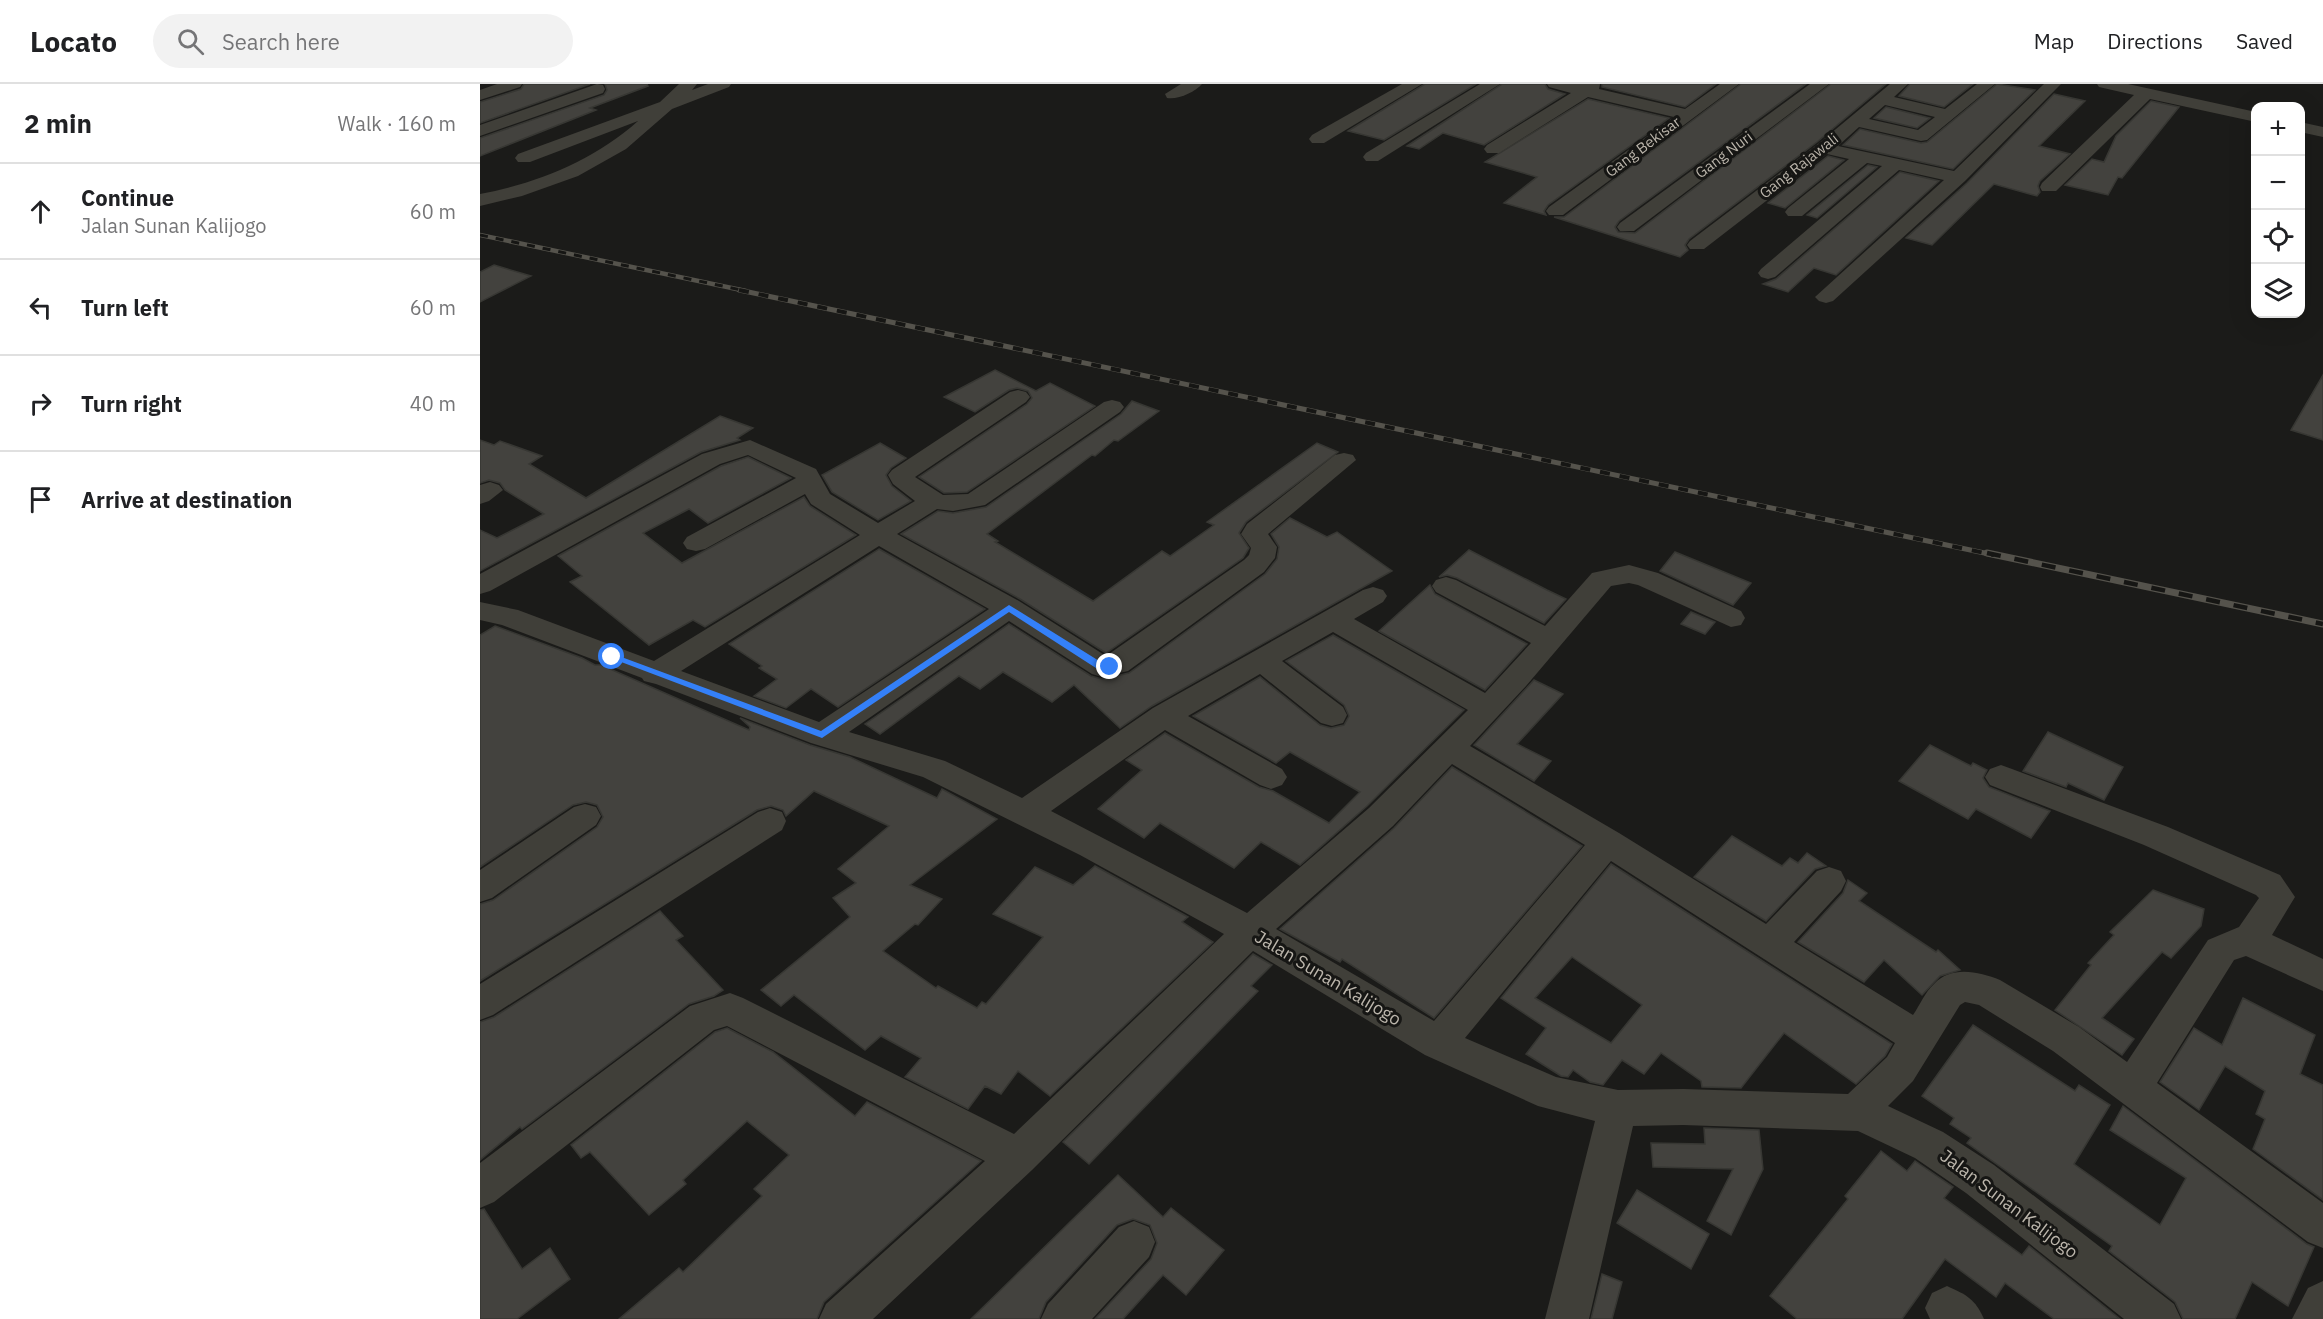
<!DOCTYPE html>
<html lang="en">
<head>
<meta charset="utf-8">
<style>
	:root { --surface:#fff; --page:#f2f2f2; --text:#202124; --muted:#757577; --line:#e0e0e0 }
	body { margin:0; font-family:"IBM Plex Sans",sans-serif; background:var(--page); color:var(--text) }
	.controls { position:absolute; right:18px; top:18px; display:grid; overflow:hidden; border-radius:12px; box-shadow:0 6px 24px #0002 }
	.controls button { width:54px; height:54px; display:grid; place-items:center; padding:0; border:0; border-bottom:2px solid var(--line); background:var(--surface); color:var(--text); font:30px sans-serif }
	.stop { position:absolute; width:18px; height:18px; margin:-14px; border:4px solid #3480f8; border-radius:50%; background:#fff }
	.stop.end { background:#3480f8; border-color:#fff; box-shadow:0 2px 6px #0008 }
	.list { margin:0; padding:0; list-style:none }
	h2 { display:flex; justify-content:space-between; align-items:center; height:78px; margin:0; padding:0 24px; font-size:26px }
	h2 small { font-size:20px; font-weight:400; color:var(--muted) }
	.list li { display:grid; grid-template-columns:39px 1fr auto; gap:18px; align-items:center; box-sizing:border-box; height:96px; padding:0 24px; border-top:2px solid var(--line) }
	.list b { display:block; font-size:22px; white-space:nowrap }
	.list p { margin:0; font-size:20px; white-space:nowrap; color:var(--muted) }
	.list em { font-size:20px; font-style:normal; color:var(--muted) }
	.icon { flex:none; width:33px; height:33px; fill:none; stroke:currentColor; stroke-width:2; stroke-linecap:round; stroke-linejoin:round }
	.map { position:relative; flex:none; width:1843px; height:1235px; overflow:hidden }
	header { display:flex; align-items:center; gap:36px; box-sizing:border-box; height:84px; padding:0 30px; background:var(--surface); border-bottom:2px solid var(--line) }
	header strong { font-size:28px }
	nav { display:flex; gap:33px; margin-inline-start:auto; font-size:21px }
	.search { width:420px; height:54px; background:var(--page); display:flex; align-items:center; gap:15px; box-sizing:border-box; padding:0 21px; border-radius:33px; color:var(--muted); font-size:22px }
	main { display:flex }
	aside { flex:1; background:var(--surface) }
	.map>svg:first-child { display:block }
	.building { fill:#43423e; stroke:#373733; stroke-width:1.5; fill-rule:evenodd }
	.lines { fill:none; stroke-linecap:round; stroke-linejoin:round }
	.minor { fill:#403f39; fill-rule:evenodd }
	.rail-far2-casing { stroke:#55534c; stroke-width:4.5 }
	.rail-far1-casing { stroke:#55534c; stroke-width:5 }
	.rail-casing { stroke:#55534c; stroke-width:7 }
	.rail-far2 { stroke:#161614; stroke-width:3; stroke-dasharray:8; stroke-linecap:butt }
	.rail-far1 { stroke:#161614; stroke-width:4; stroke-dasharray:10; stroke-linecap:butt }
	.rail { stroke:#161614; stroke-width:4.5; stroke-dasharray:14; stroke-linecap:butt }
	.route { fill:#3480f8 }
	.labels { text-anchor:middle; stroke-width:6; stroke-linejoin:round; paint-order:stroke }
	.far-street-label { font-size:15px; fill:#bbb5ab; stroke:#161614 }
	.street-label { font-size:18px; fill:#bbb5ab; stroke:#161614 }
</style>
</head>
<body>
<header>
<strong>Locato</strong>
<div class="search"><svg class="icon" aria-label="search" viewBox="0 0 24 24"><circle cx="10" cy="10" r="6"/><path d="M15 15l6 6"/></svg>Search here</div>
<nav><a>Map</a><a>Directions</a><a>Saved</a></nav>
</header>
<main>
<aside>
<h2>2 min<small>Walk · 160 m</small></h2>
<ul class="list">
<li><svg class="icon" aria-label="ahead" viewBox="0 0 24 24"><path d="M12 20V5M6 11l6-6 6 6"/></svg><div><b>Continue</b><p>Jalan Sunan Kalijogo</p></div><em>60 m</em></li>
<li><svg class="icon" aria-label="left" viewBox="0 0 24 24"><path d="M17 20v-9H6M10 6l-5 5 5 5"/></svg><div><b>Turn left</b></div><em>60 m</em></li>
<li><svg class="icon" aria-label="right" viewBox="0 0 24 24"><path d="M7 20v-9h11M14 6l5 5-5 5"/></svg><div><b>Turn right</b></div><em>40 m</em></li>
<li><svg class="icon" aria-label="arrive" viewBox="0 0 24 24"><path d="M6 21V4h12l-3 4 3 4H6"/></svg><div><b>Arrive at destination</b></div></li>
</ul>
</aside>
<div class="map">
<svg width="1843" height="1235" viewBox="0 0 1843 1235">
	<rect width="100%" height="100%" fill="#1b1b19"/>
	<!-- building -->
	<g class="building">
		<polygon points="44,0 110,0 0,39 0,18 41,5"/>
		<polygon points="125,0 167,0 168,2 110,24 116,26 0,72 0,54 124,11 127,6"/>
		<polygon points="945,0 996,0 904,56 868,47"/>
		<polygon points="1022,0 1065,0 1068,5 1085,10 1004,61 963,49 939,65 927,62"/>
		<polygon points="1122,0 1236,0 1205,23 1122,3"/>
		<polygon points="1261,0 1326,0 1139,137 1135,143 1138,148 1155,149 1351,0 1406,0 1337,58 1209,155 1205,161 1208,166 1200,173 1074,133 1084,133"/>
		<polygon points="1430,0 1493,0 1464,23 1419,12"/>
		<polygon points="1517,0 1555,6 1473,85 1363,61 1380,45 1441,59 1447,58"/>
		<polygon points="1574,10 1605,17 1559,62 1590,70 1560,97 1558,102 1560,108 1557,112 1514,100 1452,161 1426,154 1487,99"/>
		<polygon points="1108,15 1189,34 1068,121 1064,127 1066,131 1024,119 1057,93 1005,78"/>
		<polygon points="1671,17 1699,23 1642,94 1638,93 1628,111 1585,101 1612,75 1624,78 1636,52"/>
		<polygon points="1406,23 1450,34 1437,44 1394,34"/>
		<polygon points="1348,72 1364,76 1305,124 1288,119"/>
		<polygon points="1388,81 1397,83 1337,134 1327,131"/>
		<polygon points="1420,88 1459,97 1356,191 1334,184 1308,208 1283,200 1296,195"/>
		<polygon points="14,181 51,192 0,218 0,188"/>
		<polygon points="515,286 556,307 570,299 615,322 487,408 464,409 439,393 547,320 552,314 548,307 537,304 529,306 495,328 464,313"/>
		<polygon points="1843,291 1843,356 1811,346"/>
		<polygon points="652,317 679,327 638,357 634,356 615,372 612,371 507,450 518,457 515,458 613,517 682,467 690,472 734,441 727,438 837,359 858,368 766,438 759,449 769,464 763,474 626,569 540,515 421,450 458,427 473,429 506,423 641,330"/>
		<polygon points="240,332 273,344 257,354 260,356 221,368 0,487 0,446 17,454 64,430 25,406 20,399 9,396 0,399 0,356 14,361 20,357 62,372 49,380 106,414"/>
		<polygon points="400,359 426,374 411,384 406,391 412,402 431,417 398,436 352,408 342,391"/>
		<polygon points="268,373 311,394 228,439 209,425 163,449 202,479 324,413 330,422 376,451 225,543 213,536 169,561 90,498 102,492 78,472 241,382"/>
		<polygon points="810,434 847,453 857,448 912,487 672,622 640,644 594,601 572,618 523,588 500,605 479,592 400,650 385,640 529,540 611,592 622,595 649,589 785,490 797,475 799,463 791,450"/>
		<polygon points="399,465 505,525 358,623 331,605 306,624 274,612 297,595 279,584 282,582 249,560"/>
		<polygon points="989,466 1067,506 1086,515 1064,539 977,494 967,491 959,493"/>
		<polygon points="1195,468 1222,479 1271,499 1253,521 1180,487"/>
		<polygon points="950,501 955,510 1047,560 1005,606 899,547"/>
		<polygon points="1211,528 1235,538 1225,550 1201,540"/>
		<polygon points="15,542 102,574 115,581 121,581 269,646 270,643 260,634 330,661 370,673 457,714 462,705 517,735 430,801 462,815 438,841 435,840 403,867 456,904 458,902 497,924 502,918 506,920 563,853 513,830 555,783 593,801 615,782 708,833 702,838 733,858 570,1012 538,987 521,1010 505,1002 488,1025 425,993 441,974 401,952 385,966 314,911 301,922 281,906 370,833 353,814 376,799 358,785 409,742 334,707 306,732 303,726 291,722 277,726 0,897 0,820 13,816 117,743 123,733 117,721 106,718 93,721 0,783 0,551"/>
		<polygon points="853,551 984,626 887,722 820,781 781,758 754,784 680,739 664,754 618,725 662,686 646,676 685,649 779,703 793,707 849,739 880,708 810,668 796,679 713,632 780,593 840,641 851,644 864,641 869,632 864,621 806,577"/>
		<polygon points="1054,596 1083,610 1037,660 1071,677 1054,697 994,661"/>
		<polygon points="1568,648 1643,683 1624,716 1588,699 1586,703 1543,687"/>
		<polygon points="1450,661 1491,682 1493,679 1507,686 1503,694 1509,703 1570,727 1551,754 1496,725 1488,735 1419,697"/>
		<polygon points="972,683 1102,762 954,934 862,875 860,878 800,845 914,744"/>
		<polygon points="1252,752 1302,782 1310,774 1318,779 1327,769 1346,782 1335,785 1286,837 1214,793"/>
		<path d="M1131,780L1412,960L1405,972L1376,1000L1304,949L1261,1004L1222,1003L1221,997L1181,969L1164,990L1142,976L1123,1001L1110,998L1093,986L1088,993L1081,992L1046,970L1066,944L1021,914ZM1092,873L1162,921L1131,959L1055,914Z"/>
		<polygon points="1368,796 1387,809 1379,817 1456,868 1458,866 1480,886 1460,892 1442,911 1404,876 1384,898 1318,858 1363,809"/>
		<polygon points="1673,806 1724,825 1721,842 1691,874 1682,868 1622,934 1654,955 1642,971 1575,926 1611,881 1608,879 1634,851 1630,848"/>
		<polygon points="180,827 203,852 196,856 243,906 234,912 209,920 42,1045 40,1043 0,1076 0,938 14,933"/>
		<polygon points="773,870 792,881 771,902 778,907 609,1080 583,1058"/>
		<polygon points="1763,914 1835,951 1820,990 1843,1001 1843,1116 1773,1065 1785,1035 1776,1030 1785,1007 1745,982 1719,1026 1680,998 1714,944 1742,961"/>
		<polygon points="1493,941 1595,1007 1599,1001 1630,1021 1594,1080 1680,1141 1706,1094 1630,1046 1643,1022 1827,1160 1834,1163 1808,1222 1772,1198 1755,1235 1703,1235 1695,1218 1629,1167 1632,1162 1487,1059 1491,1054 1470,1040 1474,1034 1442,1012"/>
		<polygon points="247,944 293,968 375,1032 387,1018 501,1077 344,1218 337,1235 139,1235 199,1184 203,1188 282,1112 274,1105 309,1071 267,1037 203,1096 206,1100 169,1131 110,1068 101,1074 91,1061 235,948"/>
		<polygon points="1224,1044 1279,1046 1283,1085 1251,1151 1227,1137 1253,1085 1173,1083 1171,1059 1225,1060"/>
		<polygon points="1401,1067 1427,1087 1435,1077 1473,1103 1464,1114 1542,1171 1549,1162 1640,1235 1574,1235 1525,1199 1516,1213 1465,1175 1422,1235 1317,1235 1290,1212 1368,1115 1365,1112"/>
		<polygon points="638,1091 683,1133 691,1124 744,1166 706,1211 683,1191 643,1235 615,1235 671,1175 677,1159 670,1141 653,1135 637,1141 566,1218 559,1235 491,1235"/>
		<polygon points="1157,1106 1229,1150 1211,1185 1137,1139"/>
		<polygon points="4,1125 42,1185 70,1164 90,1195 37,1235 0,1235 0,1126"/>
		<polygon points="1122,1190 1142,1198 1132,1235 1111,1235"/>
	</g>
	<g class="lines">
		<!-- minor -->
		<g class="minor">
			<polygon points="17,0 42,0 40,3 0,16 0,6"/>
			<polygon points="117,0 123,1 125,5 123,9 0,52 0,41"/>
			<path d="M199,0H217L212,6L228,0H251L249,3L192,25L146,65L98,92L42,112L0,122V110C58,99 113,77 158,37L50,78H38L35,74L38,70L180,18Z"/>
			<path d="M701,0H722C715,8 698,16 687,14L685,10Z"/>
			<polygon points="922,0 942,0 844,59 832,59 829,55 832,51"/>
			<polygon points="1000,0 1020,0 898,77 886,77 883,73 886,69"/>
			<polygon points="1067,0 1120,0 1119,5 1205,25 1240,0 1259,0 1083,131 1069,131 1066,127 1069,123 1194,33 1108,13 1019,69 1007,69 1004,65 1007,61 1091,9 1069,3"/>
			<polygon points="1330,0 1349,0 1154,147 1140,147 1137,143 1140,139"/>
			<path d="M1410,0H1428L1414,13L1465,25L1497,0H1515L1447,56L1441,57L1379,43L1358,62L1474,87L1564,0H1581L1485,97L1353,217L1346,219L1339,217L1335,213L1464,96L1419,86L1295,193L1288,195L1281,193L1278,189L1281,185L1402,82L1387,79L1322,132H1308L1305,128L1308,124L1369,75L1347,70L1224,165H1210L1207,161L1210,157L1338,60ZM1405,21L1455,33L1438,46L1389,35Z"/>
			<polygon points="1617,0 1648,0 1776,28 1776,38 1670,15 1576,107 1562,107 1560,103 1562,99 1654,11 1619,3"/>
			<polygon points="1820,38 1843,43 1843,53 1820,48"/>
			<path d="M538,306L546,308L550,313L546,318L435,393L463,411L488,410L624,318L632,316L640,318L644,323L640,328L505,421L473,427L457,425L417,450L539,517L626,572L764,476L769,471L771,464L761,450L767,440L855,371L864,369L873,371L876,376L788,450L797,463L795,474L784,488L648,587L622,593L612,590L529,537L369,648L465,677L542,714L673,624L883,506L893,503L903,506L907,512L903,518L874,535L1005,609L1051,559L956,508L952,502L956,496L966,493L976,496L1065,542L1112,489L1149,481L1178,489L1261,527L1265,534L1261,541L1251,543L1158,501L1149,499L1131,502L1046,602L990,662L1139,749L1286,840L1337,787L1349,783L1361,787L1366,797L1361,807L1314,858L1433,931C1440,921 1445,908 1454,900C1472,881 1499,888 1520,896L1599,943L1647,978L1728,856L1759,843L1779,814L1776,811L1664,761L1510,701L1505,693L1510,685L1521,681L1532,685L1688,743L1800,791L1815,813L1792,851L1843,875V907L1766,872L1754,876L1677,999L1843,1119V1164L1828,1158L1573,967L1499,921L1485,918L1480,921L1433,997L1408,1022L1463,1048L1514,1081L1694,1220L1701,1235H1644L1486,1109L1435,1074L1378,1047L1203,1041L1153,1042L1109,1235H1065L1115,1037L1058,1022L945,971L773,867L552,1086L393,1235H339L346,1220L505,1077L247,942L234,946L14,1118L0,1124V1079L210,922L250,909L263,914L534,1050L744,850L600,771L443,693L331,659L176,600L164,597L162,594L22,541L0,536V518L38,526L174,577L380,451L331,420L325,410L225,465L216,467L207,465L203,459L207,453L316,394L268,371L240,380L10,507L0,510V490L222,370L270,356L336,385L350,410L398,439L435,417L413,400L408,391L412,386L530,308ZM399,462L509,525L339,638L201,587ZM853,548L988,626L889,724L767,829L571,727L685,646L780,701L791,705L802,701L807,693L802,685L708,632L780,590L841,639L852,642L863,639L867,631L863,623L802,577ZM972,680L1105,761L954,937L796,845L913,742ZM1131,777L1415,959L1407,973L1368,1010L1203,1005L1138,1006L1076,993L985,954Z"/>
			<polygon points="10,398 19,401 23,406 9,417 0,420 0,401"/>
			<polygon points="105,720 116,723 121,732 116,741 12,814 0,818 0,786 94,723"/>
			<polygon points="290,724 302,728 306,737 302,746 13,931 0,936 0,900 278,728"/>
			<polygon points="654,1137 669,1143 675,1158 669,1173 612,1235 561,1235 568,1220 639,1143"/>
			<polygon points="1843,1197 1843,1235 1812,1235 1828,1204"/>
			<path d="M1467,1202C1487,1211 1495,1215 1504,1235H1450L1445,1224L1452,1209Z"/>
		</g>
		<!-- rail-far2 casing -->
		<g class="rail-far2-casing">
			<polyline id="rail-far2" points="0,151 266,207"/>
		</g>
		<!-- rail-far1 casing -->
		<g class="rail-far1-casing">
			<polyline id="rail-far1" points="259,206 1514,471"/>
		</g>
		<!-- rail casing -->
		<g class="rail-casing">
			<polyline id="rail" points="1507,469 1843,540"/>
		</g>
		<!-- rail-far2 -->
		<use href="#rail-far2" class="rail-far2"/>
		<!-- rail-far1 -->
		<use href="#rail-far1" class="rail-far1"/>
		<!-- rail -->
		<use href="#rail" class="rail"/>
	</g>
	<!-- route -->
	<polygon class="route" points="529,521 624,580 630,579 634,583 630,586 619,586 529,528 342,654 128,573 129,571 136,571 341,647"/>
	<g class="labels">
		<!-- far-street labels -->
		<g class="far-street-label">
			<text transform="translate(1163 63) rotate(-37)" y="5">Gang Bekisar</text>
			<text transform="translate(1244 71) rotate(-37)" y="5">Gang Nuri</text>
			<text transform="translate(1319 82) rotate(-38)" y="5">Gang Rajawali</text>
		</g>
		<!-- street labels -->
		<g class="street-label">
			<text transform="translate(848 894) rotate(31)" y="6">Jalan Sunan Kalijogo</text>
			<text transform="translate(1529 1120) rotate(37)" y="6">Jalan Sunan Kalijogo</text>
		</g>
	</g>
</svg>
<div class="controls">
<button>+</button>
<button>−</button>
<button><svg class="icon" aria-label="locate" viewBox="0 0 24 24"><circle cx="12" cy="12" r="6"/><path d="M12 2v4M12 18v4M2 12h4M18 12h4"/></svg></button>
<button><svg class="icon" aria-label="layers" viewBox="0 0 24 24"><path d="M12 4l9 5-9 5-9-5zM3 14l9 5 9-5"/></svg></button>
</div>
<div class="stop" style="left:132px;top:573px"></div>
<div class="stop end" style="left:630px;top:583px"></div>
</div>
</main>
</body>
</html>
